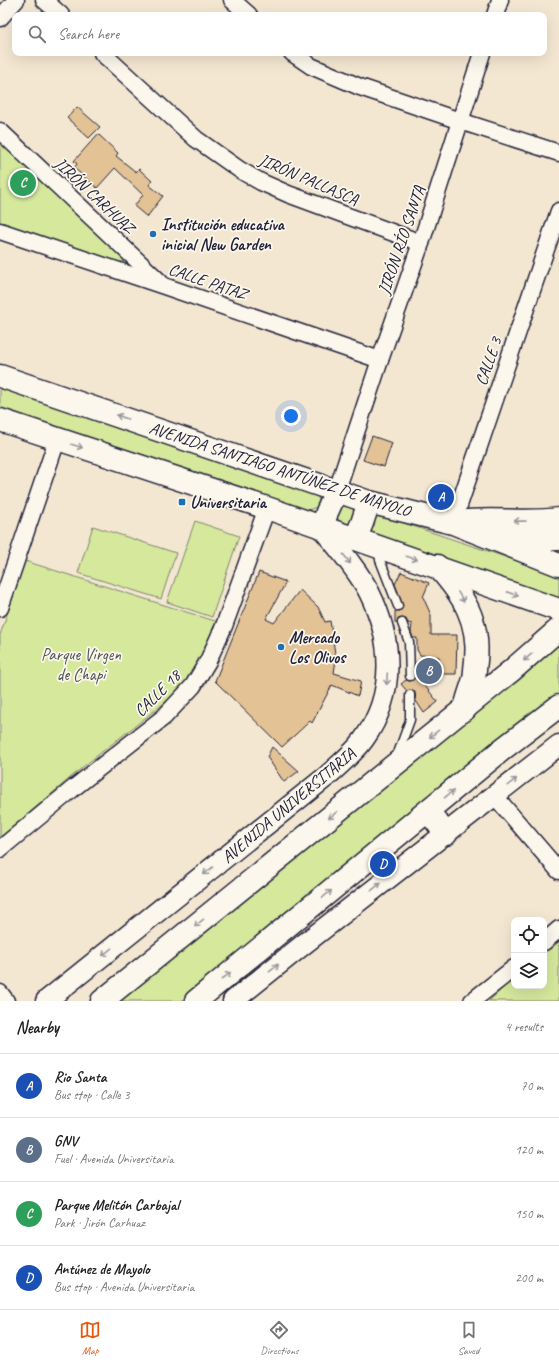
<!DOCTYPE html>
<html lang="en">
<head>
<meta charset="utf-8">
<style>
	:root { --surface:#fff; --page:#f2f2f2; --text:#202124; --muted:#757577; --line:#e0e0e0; --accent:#ea580c }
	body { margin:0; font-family:Caveat,sans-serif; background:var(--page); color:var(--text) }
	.controls { position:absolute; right:12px; bottom:12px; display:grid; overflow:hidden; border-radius:8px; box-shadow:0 4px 16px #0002 }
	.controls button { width:36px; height:36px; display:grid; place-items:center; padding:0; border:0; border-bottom:1px solid var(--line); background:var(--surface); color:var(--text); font:20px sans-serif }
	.you { position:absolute; left:291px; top:416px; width:14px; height:14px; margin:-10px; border:3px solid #fff; border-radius:50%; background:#1a73e8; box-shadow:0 0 0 6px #1a73e833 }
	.badge { display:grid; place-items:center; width:26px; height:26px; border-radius:50%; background:var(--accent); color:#fff; font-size:13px; font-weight:700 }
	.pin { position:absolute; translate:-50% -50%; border:2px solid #fff; box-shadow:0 1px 4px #0006 }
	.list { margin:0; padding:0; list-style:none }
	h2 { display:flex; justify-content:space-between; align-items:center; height:52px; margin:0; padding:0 16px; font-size:17px }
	h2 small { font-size:13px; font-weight:400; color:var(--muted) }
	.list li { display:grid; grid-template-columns:26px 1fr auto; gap:12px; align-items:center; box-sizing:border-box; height:64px; padding:0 16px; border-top:1px solid var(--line) }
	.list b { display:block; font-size:15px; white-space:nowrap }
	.list p { margin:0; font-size:13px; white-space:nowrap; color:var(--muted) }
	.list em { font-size:13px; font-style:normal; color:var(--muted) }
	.icon { flex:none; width:22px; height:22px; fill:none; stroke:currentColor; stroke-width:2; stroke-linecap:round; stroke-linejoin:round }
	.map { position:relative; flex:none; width:559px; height:1001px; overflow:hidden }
	.search { position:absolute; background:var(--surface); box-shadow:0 4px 16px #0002; left:12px; right:12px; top:12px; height:44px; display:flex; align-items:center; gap:10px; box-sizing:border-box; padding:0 14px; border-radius:8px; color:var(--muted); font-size:15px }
	.sheet { height:308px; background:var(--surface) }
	nav { display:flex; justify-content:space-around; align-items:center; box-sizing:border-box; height:56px; border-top:1px solid var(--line); background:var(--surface); font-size:11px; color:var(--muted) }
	nav a { display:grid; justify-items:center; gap:2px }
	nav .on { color:var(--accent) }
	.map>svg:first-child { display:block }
	.green { fill:#d5e89c; stroke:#7c856c }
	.building { fill:#e3c295; stroke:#22223b }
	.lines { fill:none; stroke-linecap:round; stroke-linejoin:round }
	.service-casing { stroke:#22223b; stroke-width:11 }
	.minor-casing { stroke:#22223b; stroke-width:19 }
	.tertiary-casing { stroke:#22223b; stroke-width:23 }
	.secondary-casing { stroke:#22223b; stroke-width:25 }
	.primary-casing { stroke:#22223b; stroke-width:25 }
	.service { stroke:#fbf7ec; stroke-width:8 }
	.minor { stroke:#fbf7ec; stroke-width:16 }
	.tertiary { stroke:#fbf7ec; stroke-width:20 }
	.secondary { stroke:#fbf7ec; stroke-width:22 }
	.primary { stroke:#fbf7ec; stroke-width:22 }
	.oneway { stroke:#99979c }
	.poi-dot { fill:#1f6fb2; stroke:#fbf7ec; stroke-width:1.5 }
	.labels { text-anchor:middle; stroke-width:3.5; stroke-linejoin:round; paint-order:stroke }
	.street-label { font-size:17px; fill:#22223b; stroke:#fbf7ec }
	.poi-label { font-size:17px; font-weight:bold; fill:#22223b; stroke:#fbf7ec; text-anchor:start }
	.park-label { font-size:17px; fill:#4f5453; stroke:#fbf7ec }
</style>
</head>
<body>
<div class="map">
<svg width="559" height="1001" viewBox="0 0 559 1001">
	<rect width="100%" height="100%" fill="#f4e7d2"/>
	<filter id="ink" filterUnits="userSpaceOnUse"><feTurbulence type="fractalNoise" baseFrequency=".025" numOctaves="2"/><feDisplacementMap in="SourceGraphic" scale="8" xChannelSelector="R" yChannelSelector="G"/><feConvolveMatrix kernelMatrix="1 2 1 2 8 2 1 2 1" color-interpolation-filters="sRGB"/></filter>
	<g filter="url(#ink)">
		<!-- green -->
		<g class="green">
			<polygon points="0,140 125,254 126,261 116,263 0,225"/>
			<polygon points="0,387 316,493 319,500 317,507 308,510 0,407"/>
			<circle cx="346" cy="515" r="9"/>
			<polygon points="377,514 559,575 559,599 373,534 370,529 371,522"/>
			<polygon points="195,521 239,536 212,617 167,602"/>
			<polygon points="93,526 176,553 161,599 78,573"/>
			<polygon points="25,561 218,622 201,658 185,683 168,700 84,766 0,838 0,635"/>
			<polygon points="555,642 559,644 559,695 547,705 181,1001 112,1001"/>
			<polygon points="559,938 559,1001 489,1001 514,978 514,986 544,986 544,951"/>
		</g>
		<!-- building -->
		<g class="building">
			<polygon points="77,107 100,127 89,138 67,118"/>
			<polygon points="98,134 118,153 116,156 136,172 139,169 152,181 149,185 163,196 147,217 134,206 143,195 115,168 97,188 74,168 77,164 74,161"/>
			<polygon points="372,436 392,443 384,467 363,460"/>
			<polygon points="259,572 286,582 266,619 274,623 300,590 318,607 325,622 330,621 336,660 334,673 361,681 358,696 332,685 312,723 310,721 282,747 215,681"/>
			<polygon points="401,572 429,583 423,597 431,615 431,635 457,635 456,674 439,674 439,657 420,655 417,650 417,638 413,638 411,632 412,624 408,623 406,619 403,618 398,619 397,623 395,623 395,611 400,611 403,606 395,584"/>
			<polygon points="415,674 438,702 424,713 416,701 415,692 410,690 407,691 401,684 406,680 410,681 413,680"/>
			<polygon points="272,747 299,771 284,782 267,757"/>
		</g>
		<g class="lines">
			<!-- service casing -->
			<g class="service-casing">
				<g id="service">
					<polyline points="379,550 380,560 398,606"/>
					<polyline points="402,623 409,642 410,676"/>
					<polyline points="397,756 410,720 410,695"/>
				</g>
			</g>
			<!-- minor casing -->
			<g class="minor-casing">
				<g id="minor">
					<polyline points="44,0 61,15"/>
					<polyline points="232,0 249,15"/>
					<polyline points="495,15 500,0"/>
					<polyline points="0,18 16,0"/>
					<polyline points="102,53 196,139 240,170 261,182 288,194 421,243"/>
					<polyline points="292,53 311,66 360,87 460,121 559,153"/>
					<polyline points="0,131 160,282"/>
					<polyline points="0,231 164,286 380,360"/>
					<polyline points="337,490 380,360 421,243 482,53"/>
					<polyline points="453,523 559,211"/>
					<polyline points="0,608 57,440"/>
					<polyline points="494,795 559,871"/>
					<polyline points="0,849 75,787 164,717 193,686 208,661 224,626 267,508"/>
					<polyline points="544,942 559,929"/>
					<polyline points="0,993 6,1001"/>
					<polyline points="472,1001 514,968"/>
				</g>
			</g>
			<!-- tertiary casing -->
			<g class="tertiary-casing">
				<g id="tertiary">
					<path d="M46,1001L327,776C340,764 354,753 364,739C396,694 393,640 369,592C357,569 338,548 322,528"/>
					<polyline points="233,1001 304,944 559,745"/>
				</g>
			</g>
			<!-- secondary casing -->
			<g class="secondary-casing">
				<g id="secondary">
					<polyline points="0,376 369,502 453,523 559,565"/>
					<polyline points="0,420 267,508 559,610"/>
					<path d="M458,522C491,517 525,524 559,519"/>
					<polyline points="322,528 327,512 337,490"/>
					<polyline points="355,539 362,523 369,502"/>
				</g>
			</g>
			<!-- primary casing -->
			<g class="primary-casing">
				<g id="primary">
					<polyline points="471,530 519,540 559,539"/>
					<path d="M437,566C463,595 480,620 476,661C475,667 475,674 474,679C471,689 467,699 465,709"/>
					<polyline points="428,811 446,834"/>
					<polyline points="102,1001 511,671 559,629"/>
					<polyline points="196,1001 504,748 559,706"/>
				</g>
			</g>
			<!-- service -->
			<use href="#service" class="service"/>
			<!-- minor -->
			<use href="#minor" class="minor"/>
			<!-- tertiary -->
			<use href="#tertiary" class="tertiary"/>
			<!-- secondary -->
			<use href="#secondary" class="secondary"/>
			<!-- primary -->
			<use href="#primary" class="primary"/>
		</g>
		<!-- one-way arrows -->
		<defs><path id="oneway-shaft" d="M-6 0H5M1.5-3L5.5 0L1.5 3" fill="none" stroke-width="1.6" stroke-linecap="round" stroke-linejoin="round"/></defs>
		<g class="oneway">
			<use href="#oneway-shaft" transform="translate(122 417) rotate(-161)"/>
			<use href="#oneway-shaft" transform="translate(77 446) rotate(18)"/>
			<use href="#oneway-shaft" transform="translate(520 521) rotate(-179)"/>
			<use href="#oneway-shaft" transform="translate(412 558) rotate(18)"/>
			<use href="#oneway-shaft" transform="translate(347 559) rotate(53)"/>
			<use href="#oneway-shaft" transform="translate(513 594) rotate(20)"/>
			<use href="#oneway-shaft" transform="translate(461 597) rotate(58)"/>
			<use href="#oneway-shaft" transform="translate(528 657) rotate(139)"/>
			<use href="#oneway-shaft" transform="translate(387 679) rotate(93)"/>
			<use href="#oneway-shaft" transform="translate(434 734) rotate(141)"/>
			<use href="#oneway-shaft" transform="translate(512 782) rotate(-38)"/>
			<use href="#oneway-shaft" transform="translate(449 794) rotate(-39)"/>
			<use href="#oneway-shaft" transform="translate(333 815) rotate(141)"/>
			<use href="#oneway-shaft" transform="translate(208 871) rotate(141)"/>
			<use href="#oneway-shaft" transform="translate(376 887) rotate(-38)"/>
			<use href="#oneway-shaft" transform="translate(327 894) rotate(-39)"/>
			<use href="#oneway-shaft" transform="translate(199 923) rotate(141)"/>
			<use href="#oneway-shaft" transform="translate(107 952) rotate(141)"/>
			<use href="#oneway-shaft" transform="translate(274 968) rotate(-39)"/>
			<use href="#oneway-shaft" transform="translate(226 976) rotate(-39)"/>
		</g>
	</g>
	<!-- markers -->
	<g class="poi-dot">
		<circle cx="153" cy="234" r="4"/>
		<rect x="178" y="498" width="8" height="8" rx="2"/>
		<circle cx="281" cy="647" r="4"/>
	</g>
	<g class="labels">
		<!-- street labels -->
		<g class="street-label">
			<text transform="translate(309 179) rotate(23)" y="6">JIRÓN PALLASCA</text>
			<text transform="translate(95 195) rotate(43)" y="6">JIRÓN CARHUAZ</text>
			<text transform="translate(401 240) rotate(-71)" y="6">JIRÓN RÍO SANTA</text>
			<text transform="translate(208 281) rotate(19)" y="6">CALLE PATAZ</text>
			<text transform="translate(488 361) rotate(-71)" y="6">CALLE 3</text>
			<text transform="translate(280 469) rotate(18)" y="6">AVENIDA SANTIAGO ANTÚNEZ DE MAYOLO</text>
			<text transform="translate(157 693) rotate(-45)" y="6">CALLE 18</text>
			<text transform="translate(288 805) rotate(-40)" y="6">AVENIDA UNIVERSITARIA</text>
		</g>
		<!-- poi labels -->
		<g class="poi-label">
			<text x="161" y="230">Institución educativa<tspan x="161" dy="20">inicial New Garden</tspan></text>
			<text x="190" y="508">Universitaria</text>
			<text x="289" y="643">Mercado<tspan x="289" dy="20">Los Olivos</tspan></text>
		</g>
		<!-- park labels -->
		<g class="park-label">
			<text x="81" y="660">Parque Virgen<tspan x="81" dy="20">de Chapi</tspan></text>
		</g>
	</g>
</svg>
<div class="controls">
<button><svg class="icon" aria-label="locate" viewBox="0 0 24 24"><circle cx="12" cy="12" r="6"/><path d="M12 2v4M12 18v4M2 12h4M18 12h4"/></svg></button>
<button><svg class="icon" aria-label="layers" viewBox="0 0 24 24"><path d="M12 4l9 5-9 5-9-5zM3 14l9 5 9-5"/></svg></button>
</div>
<div class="you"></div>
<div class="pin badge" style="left:441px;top:497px;background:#1a4fb4">A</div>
<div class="pin badge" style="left:429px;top:671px;background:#5c6f8a">B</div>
<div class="pin badge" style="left:23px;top:183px;background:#2e9e5b">C</div>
<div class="pin badge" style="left:383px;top:864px;background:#1a4fb4">D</div>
<div class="search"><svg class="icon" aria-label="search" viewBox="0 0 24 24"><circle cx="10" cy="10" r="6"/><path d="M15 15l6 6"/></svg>Search here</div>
</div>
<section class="sheet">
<h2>Nearby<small>4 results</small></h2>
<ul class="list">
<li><span class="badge" style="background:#1a4fb4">A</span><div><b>Rio Santa</b><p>Bus stop · Calle 3</p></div><em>70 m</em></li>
<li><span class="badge" style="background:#5c6f8a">B</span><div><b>GNV</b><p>Fuel · Avenida Universitaria</p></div><em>120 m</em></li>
<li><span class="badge" style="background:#2e9e5b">C</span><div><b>Parque Melitón Carbajal</b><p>Park · Jirón Carhuaz</p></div><em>150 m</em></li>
<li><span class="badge" style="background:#1a4fb4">D</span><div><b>Antúnez de Mayolo</b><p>Bus stop · Avenida Universitaria</p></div><em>200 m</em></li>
</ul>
</section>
<nav>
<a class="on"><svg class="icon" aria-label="map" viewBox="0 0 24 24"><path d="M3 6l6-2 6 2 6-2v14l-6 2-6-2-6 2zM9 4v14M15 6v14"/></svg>Map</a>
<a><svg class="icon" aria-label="directions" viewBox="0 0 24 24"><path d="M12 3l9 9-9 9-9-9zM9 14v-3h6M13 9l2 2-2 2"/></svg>Directions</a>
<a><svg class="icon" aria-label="saved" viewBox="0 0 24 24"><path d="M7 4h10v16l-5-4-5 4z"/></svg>Saved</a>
</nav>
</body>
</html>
